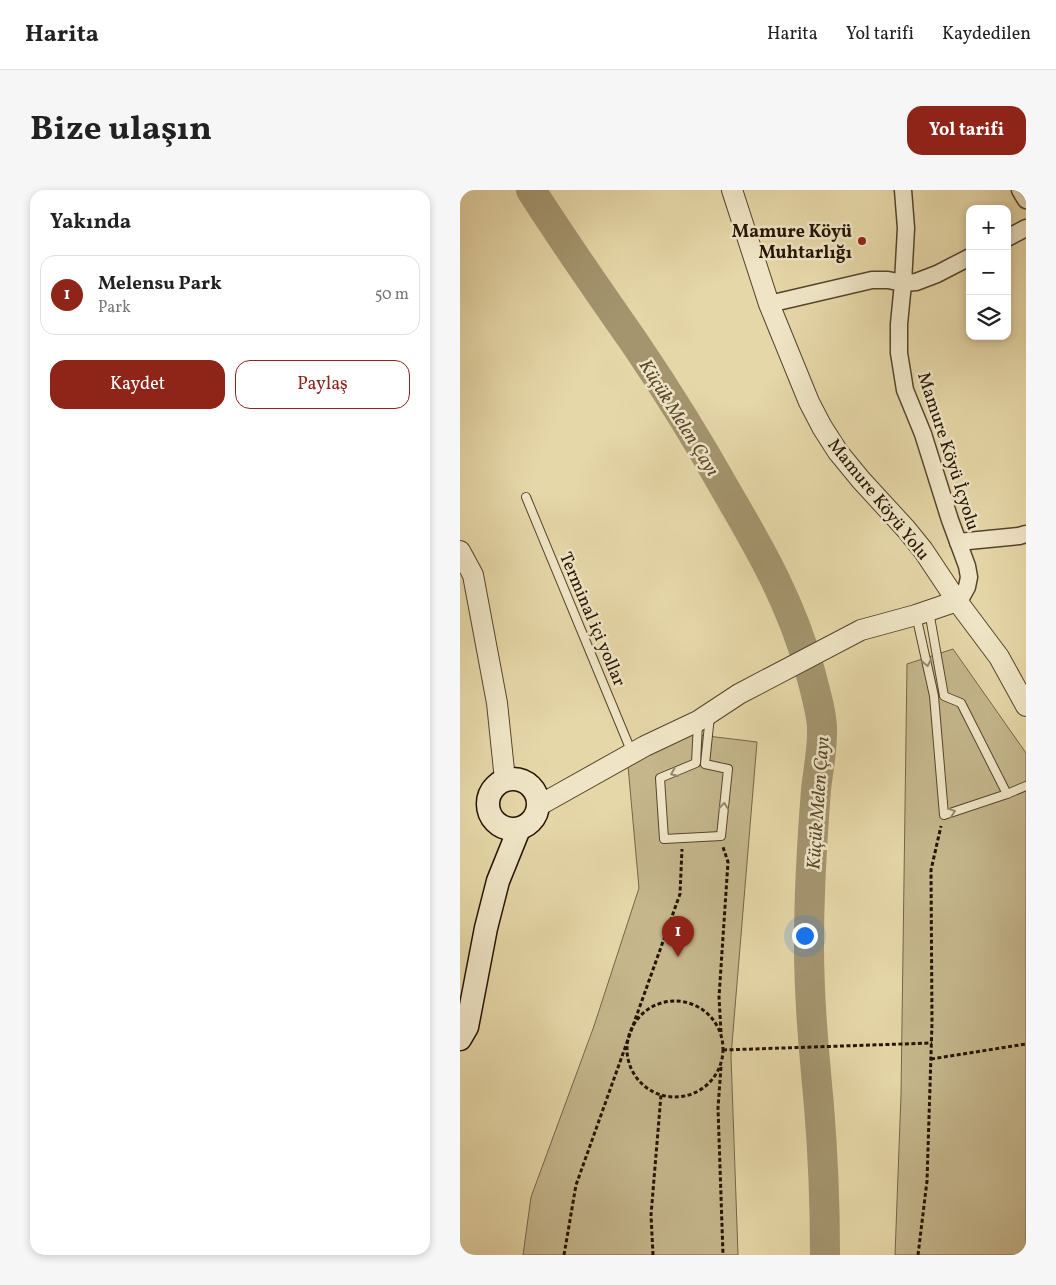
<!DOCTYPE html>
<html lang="tr">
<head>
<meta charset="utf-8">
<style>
	:root { --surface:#fff; --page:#f6f6f6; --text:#222; --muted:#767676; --line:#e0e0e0; --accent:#8f2418 }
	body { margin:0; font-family:Vollkorn,serif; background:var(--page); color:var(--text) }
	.controls { position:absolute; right:15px; top:15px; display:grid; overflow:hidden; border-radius:10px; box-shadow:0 2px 8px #0003 }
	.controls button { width:45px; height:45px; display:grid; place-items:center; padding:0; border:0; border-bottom:1px solid var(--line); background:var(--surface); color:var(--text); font:25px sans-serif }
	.you { position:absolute; left:344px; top:745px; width:18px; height:18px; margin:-12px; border:4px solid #fff; border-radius:50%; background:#1a73e8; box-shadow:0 0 0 8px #1a73e833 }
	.badge { display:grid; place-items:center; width:32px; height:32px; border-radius:50%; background:var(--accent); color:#fff; font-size:16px; font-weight:700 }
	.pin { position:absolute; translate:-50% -41px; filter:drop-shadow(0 1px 2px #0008) }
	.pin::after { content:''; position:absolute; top:26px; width:18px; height:15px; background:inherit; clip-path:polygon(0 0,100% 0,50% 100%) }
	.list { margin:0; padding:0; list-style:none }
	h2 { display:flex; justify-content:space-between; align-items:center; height:65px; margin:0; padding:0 20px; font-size:21px }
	h2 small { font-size:16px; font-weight:400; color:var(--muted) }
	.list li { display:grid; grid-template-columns:32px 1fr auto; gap:15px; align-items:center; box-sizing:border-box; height:80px; margin:0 10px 10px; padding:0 10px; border:1px solid var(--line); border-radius:15px }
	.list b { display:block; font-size:19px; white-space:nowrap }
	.list p { margin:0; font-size:16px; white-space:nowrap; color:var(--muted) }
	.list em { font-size:16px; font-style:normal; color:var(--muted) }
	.actions { display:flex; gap:10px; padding:15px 20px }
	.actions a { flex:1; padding:11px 0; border:1px solid var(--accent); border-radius:15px; text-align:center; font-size:18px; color:var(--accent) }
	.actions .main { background:var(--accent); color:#fff }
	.icon { flex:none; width:28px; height:28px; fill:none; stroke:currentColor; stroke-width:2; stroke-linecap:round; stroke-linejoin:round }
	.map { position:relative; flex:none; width:566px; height:1065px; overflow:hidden; border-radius:15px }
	header { display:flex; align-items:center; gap:30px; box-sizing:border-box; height:70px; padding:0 25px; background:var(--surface); border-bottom:1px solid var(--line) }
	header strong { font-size:24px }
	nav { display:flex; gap:28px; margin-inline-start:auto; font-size:18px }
	.intro { display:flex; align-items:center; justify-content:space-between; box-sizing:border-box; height:120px; padding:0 30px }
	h1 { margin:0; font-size:35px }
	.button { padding:12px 22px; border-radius:15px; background:var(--accent); color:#fff; font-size:18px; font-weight:700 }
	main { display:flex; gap:30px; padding:0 30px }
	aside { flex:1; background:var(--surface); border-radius:15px; box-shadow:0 2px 8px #0003 }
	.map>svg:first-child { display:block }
	.green { fill:#c5b68c; stroke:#756546 }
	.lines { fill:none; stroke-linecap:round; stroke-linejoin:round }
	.river { stroke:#a4956f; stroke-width:30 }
	.service-casing { stroke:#55452b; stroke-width:10 }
	.minor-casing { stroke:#55452b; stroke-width:19 }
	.tertiary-casing { stroke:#55452b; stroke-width:22 }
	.secondary-casing { stroke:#251401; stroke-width:25 }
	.path { stroke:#251401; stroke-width:3; stroke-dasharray:4 2.5; stroke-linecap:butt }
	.service { stroke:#efe5c6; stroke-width:8 }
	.minor { stroke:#efe5c6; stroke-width:16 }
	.tertiary { stroke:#efe5c6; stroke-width:20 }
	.secondary { stroke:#efe5c6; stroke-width:22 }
	.oneway { stroke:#94876d }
	.poi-dot { fill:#8f2418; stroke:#efe5c6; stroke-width:2 }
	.labels { text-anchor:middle; stroke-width:5; stroke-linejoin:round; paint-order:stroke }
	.poi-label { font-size:18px; font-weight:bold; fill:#251401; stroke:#efe5c6; text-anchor:end }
	.street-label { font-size:18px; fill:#251401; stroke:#efe5c6 }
	.water-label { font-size:19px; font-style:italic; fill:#58482d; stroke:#efe5c6 }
</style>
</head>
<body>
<header>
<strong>Harita</strong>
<nav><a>Harita</a><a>Yol tarifi</a><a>Kaydedilen</a></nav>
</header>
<div class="intro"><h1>Bize ulaşın</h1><a class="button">Yol tarifi</a></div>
<main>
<aside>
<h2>Yakında<small></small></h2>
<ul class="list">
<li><span class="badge">1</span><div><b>Melensu Park</b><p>Park</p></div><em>50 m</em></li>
</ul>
<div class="actions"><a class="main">Kaydet</a><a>Paylaş</a></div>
</aside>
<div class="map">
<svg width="566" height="1065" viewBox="0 0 566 1065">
	<rect width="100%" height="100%" fill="#e6d7a8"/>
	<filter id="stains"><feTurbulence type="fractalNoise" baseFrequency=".004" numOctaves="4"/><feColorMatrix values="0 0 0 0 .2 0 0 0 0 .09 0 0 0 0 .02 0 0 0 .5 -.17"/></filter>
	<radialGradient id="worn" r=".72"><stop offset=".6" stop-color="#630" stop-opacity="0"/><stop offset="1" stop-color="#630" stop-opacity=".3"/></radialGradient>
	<!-- green -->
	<g class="green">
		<polygon points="493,459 566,563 566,1065 435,1065 441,905 447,474"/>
		<polygon points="231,544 297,552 271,866 278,1065 63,1065 71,1007 134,836 179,698 168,576"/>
	</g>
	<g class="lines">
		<!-- river -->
		<path class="river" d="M71,0C104,52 139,102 174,152C208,202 239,252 268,304C302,362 332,415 350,481C354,497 363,526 362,543C362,562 358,581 356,600C352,651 349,703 349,755C349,809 354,862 359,916C363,965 365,1015 365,1065"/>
		<!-- service casing -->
		<g class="service-casing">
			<g id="service">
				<polyline points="66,307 172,563"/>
				<polyline points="456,425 474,506 484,625 547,604 501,513 484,506 469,421"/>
				<polyline points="238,533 236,573 200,588 204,649 261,646 268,579 245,574 250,526"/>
				<polyline points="547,604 566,596"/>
			</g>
		</g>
		<!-- minor casing -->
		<g class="minor-casing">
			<g id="minor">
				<polyline points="443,0 446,38 443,93 439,134 439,163 445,200 463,244 490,330 507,376 509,387 507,397 502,406 497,411"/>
				<polyline points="560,0 566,10"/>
				<polyline points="547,48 566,38"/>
				<polyline points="309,114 412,90 428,90 443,93 456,92 477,84 510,67"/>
				<polyline points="498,352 559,346 566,344"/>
			</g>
		</g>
		<!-- tertiary casing -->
		<g class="tertiary-casing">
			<g id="tertiary">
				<polyline points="272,0 309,114 349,212 362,237 378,262 401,290 446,339 463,360 497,411 539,467 566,516"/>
				<polyline points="0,361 13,385 37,513 45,590"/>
				<polyline points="78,616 185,556 238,531 279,504 401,440 456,425 497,411"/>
			</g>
		</g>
		<!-- secondary casing -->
		<g class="secondary-casing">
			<g id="secondary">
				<circle cx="53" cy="614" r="25"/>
				<polyline points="0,849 7,837 26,738 38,691 59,639"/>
			</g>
		</g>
		<!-- path -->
		<g class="path">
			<circle cx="215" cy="859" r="48"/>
			<polyline points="261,842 259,807 268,672 263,657"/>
			<polyline points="263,860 472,853"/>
			<polyline points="471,869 566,854"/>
			<polyline points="261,877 258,918 263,1065"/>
			<polyline points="104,1065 116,995 220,704 222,659"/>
			<polyline points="193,1065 191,1025 201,905"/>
			<polyline points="458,1065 467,991 472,833 471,680 481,636"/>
		</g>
		<!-- service -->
		<use href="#service" class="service"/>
		<!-- minor -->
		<use href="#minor" class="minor"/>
		<!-- tertiary -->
		<use href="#tertiary" class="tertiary"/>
		<!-- secondary -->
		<use href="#secondary" class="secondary"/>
	</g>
	<!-- one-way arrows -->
	<defs><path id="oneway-chevron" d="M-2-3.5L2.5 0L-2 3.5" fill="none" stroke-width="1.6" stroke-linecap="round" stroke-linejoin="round" transform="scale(1.25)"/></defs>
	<g class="oneway">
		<use href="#oneway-chevron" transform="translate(467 473) rotate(78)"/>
		<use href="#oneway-chevron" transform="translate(214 583) rotate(157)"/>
		<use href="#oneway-chevron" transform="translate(264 616) rotate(-84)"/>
		<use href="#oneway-chevron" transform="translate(492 622) rotate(-19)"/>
	</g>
	<!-- markers -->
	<circle class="poi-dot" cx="402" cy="51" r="5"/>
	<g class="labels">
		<!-- poi labels -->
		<g class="poi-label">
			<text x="392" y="47">Mamure Köyü<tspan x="392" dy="21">Muhtarlığı</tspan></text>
		</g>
		<!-- street labels -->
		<g class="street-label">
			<text transform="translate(489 261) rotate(72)" y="6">Mamure Köyü İçyolu</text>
			<text transform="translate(419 309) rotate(51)" y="6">Mamure Köyü Yolu</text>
			<text transform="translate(133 429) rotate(67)" y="6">Terminal içi yollar</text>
		</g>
		<!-- water labels -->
		<g class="water-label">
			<text transform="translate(220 227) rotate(58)" y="7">Küçük Melen Çayı</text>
			<text transform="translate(357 613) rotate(-86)" y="7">Küçük Melen Çayı</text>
		</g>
	</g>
	<rect width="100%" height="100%" filter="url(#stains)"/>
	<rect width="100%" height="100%" fill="url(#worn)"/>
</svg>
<div class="controls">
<button>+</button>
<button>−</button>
<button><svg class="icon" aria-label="layers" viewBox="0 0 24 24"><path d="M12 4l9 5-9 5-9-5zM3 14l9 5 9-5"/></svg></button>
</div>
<div class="you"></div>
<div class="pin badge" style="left:218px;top:767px">1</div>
</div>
</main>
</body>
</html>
